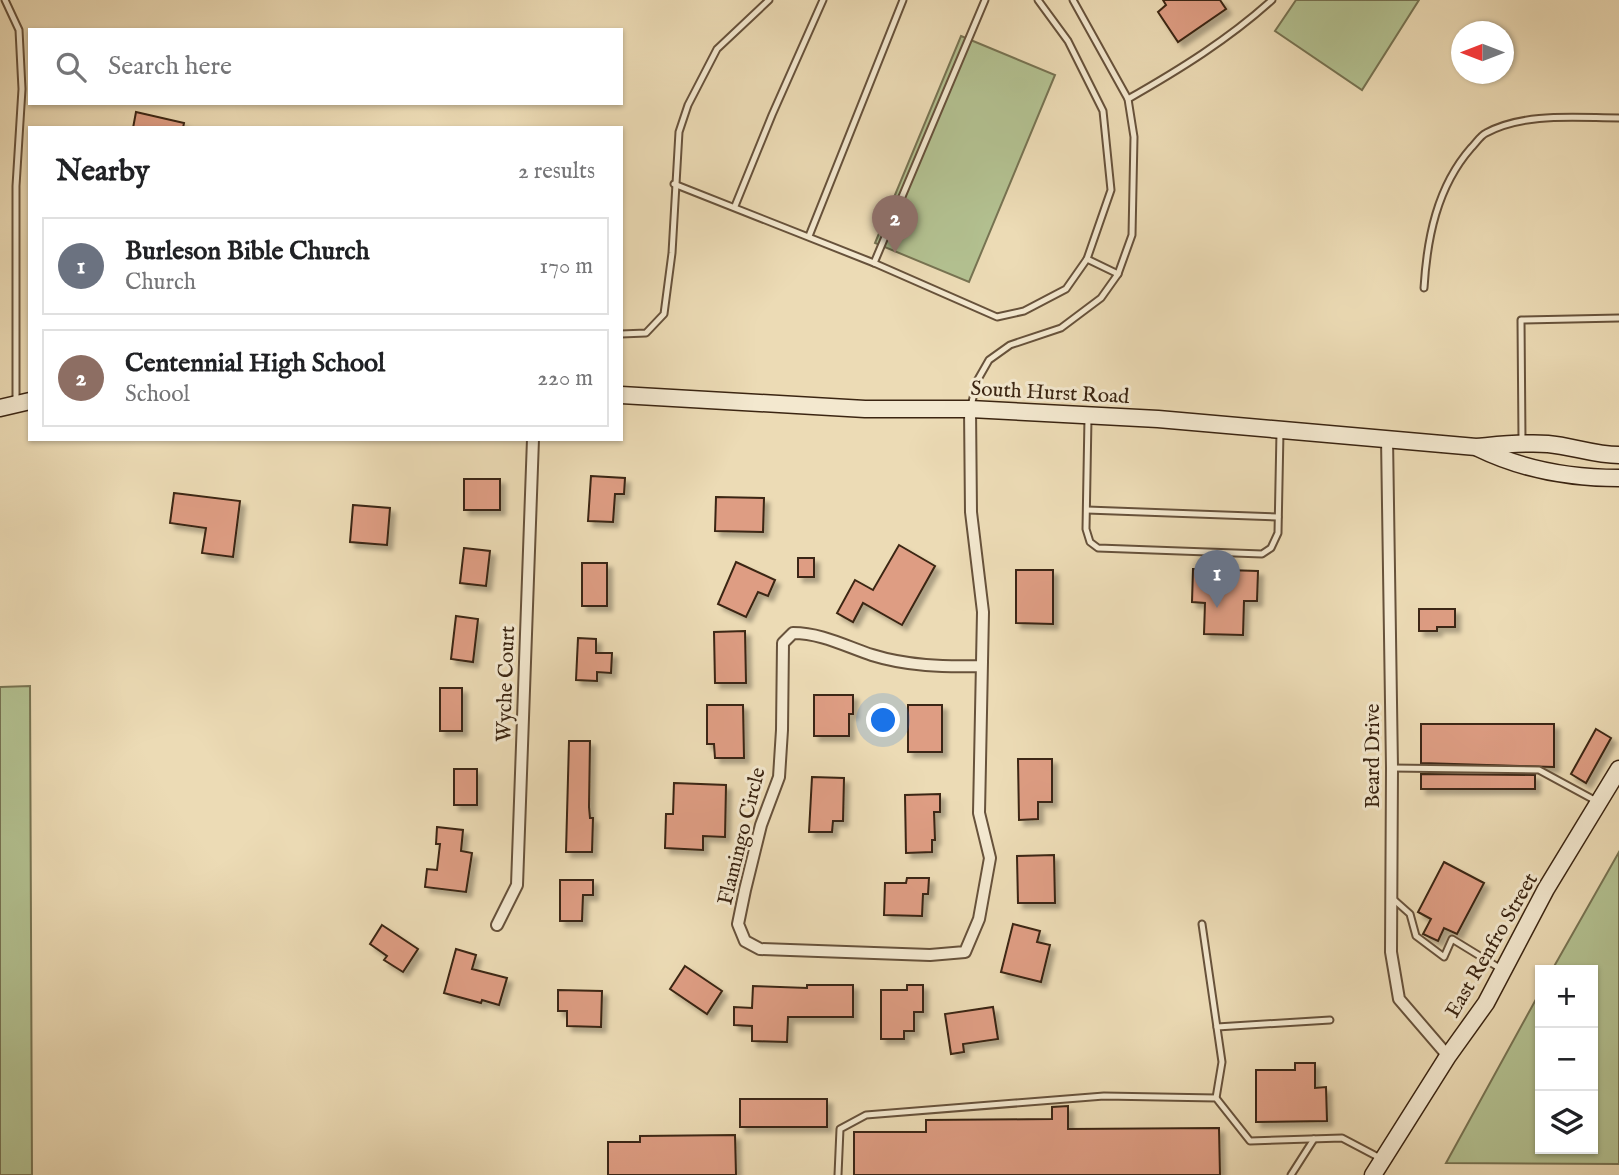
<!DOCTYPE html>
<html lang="en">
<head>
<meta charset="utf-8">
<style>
	:root { --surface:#fff; --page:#f2f2f2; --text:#202124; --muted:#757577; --line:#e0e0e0; --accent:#8f2418 }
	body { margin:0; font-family:"IM FELL English",serif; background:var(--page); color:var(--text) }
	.controls { position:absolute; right:21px; bottom:21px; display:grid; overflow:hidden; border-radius:0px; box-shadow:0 2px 5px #0004 }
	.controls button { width:63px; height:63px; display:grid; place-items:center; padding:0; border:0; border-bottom:2px solid var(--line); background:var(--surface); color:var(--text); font:35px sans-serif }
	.compass { position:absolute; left:1451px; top:21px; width:63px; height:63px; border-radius:50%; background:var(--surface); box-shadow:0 2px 5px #0004; rotate:270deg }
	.you { position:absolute; left:884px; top:721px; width:24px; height:24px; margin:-18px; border:5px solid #fff; border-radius:50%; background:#1a73e8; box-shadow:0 0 0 10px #1a73e833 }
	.badge { display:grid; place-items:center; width:46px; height:46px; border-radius:50%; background:var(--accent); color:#fff; font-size:23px; font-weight:700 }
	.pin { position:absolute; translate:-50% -58px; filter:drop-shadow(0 2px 4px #0008) }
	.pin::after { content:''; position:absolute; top:37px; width:24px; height:21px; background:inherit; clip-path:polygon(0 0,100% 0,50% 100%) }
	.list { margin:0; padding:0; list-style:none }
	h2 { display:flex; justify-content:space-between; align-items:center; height:91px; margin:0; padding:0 28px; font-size:30px }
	h2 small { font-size:23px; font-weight:400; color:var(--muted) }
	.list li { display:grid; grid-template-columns:46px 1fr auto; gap:21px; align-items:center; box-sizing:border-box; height:98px; margin:0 14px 14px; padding:0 14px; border:2px solid var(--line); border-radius:0px }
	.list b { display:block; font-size:26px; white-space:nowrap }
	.list p { margin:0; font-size:23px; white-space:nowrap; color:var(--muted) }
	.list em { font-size:23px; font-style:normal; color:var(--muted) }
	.icon { flex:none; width:38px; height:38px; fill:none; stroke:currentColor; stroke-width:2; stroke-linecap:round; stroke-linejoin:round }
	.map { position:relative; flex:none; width:1619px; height:1175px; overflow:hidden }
	.search { position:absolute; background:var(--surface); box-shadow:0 2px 5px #0004; left:28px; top:28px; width:595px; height:77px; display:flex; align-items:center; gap:18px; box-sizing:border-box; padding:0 24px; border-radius:0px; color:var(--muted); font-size:26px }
	.panel { position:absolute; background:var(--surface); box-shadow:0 2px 5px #0004; left:28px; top:126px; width:595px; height:315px; border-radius:0px }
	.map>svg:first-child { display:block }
	.green { fill:#b3c191; stroke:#777352; stroke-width:2 }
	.building { fill:#de9d83; stroke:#3b2512; stroke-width:2; filter:url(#shadow) }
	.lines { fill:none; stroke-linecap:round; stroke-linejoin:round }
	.lane-casing { stroke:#67523b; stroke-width:9 }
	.street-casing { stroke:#67523b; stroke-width:14 }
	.secondary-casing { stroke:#3b2512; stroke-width:19 }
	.lane { stroke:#f3e8cf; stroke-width:5 }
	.street { stroke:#f3e8cf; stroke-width:10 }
	.secondary { stroke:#f3e8cf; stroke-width:16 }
	.labels { text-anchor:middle; stroke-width:6; stroke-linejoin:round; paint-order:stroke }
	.street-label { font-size:21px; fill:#3b2512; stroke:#f3e8cf }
</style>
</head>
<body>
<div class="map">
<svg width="1619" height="1175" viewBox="0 0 1619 1175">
	<defs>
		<filter id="shadow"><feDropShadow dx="5" dy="5" stdDeviation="2" flood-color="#0004"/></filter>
	</defs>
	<rect width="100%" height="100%" fill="#ecdbb5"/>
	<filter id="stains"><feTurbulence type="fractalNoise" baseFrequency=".00286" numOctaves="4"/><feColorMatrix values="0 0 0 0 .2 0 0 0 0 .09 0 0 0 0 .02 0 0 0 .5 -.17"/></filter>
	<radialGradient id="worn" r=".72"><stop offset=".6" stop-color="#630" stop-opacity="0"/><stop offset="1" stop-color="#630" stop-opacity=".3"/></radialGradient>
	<!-- green -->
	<g class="green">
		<polygon points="1296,0 1419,0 1362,90 1275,31"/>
		<polygon points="961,36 1055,75 969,282 875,243"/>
		<polygon points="30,686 32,1175 0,1175 0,687"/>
		<polygon points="1619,852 1619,1164 1446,1163 1540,992 1540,1149 1593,1149 1593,970 1552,970"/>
	</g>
	<!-- building -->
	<g class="building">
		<polygon points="1163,0 1220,0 1226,9 1178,42 1158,12 1166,5"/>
		<polygon points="136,112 184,123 183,128 133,128"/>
		<polygon points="591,476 625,478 624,494 615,494 613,522 588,521"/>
		<rect x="464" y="479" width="36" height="31"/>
		<polygon points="174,493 240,501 233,557 202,553 206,528 170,523"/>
		<polygon points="716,497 764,498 763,532 715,531"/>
		<polygon points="353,505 390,508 387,545 350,542"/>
		<polygon points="899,545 935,566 902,625 863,603 853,622 837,613 855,580 873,590"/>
		<polygon points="464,548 490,551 486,586 460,583"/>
		<rect x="798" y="558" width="16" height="19"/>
		<polygon points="736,562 775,580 768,596 758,592 746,617 718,604"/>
		<rect x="582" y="563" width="25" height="43"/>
		<polygon points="1193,569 1258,571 1257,601 1244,601 1243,635 1204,634 1205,603 1192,602"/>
		<polygon points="1016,570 1053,570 1053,624 1016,623"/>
		<polygon points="1419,609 1455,609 1455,627 1437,627 1437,631 1419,631"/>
		<polygon points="456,616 478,619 473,662 451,659"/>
		<polygon points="745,631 746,683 715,683 714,632"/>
		<polygon points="578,638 596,639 596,653 612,653 611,673 597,672 597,681 576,680"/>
		<rect x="440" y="688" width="22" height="43"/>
		<polygon points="814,695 853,695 853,714 849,714 849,736 814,736"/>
		<polygon points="707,705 743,705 744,758 715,758 714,744 707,744"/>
		<rect x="908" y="705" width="34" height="47"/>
		<polygon points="1421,724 1554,724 1554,767 1421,763"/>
		<polygon points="1596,729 1611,738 1586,783 1571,774"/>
		<polygon points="569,741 590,741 589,807 590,818 593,818 592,852 566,852"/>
		<polygon points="1018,759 1052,759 1052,802 1038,802 1038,819 1019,820"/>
		<rect x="454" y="769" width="23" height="36"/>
		<polygon points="1421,774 1535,775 1535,789 1421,789"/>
		<polygon points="812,777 844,778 843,821 833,821 832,832 809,832"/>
		<polygon points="674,783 726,785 725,837 703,836 703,850 665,848 666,814 673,814"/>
		<polygon points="940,794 940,812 934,812 935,840 932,840 932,852 906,853 905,795"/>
		<polygon points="437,827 463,830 461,851 472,853 466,892 425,887 427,869 437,870 440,844 436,844"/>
		<polygon points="1054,855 1055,903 1018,903 1017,856"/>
		<polygon points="1444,862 1484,883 1457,934 1444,928 1438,941 1423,934 1431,919 1418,912"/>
		<polygon points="907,878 929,878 928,894 923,894 922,916 884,915 885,883 906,883"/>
		<polygon points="560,880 593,880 593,895 583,895 582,921 560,921"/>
		<polygon points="1013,924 1040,931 1037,942 1050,945 1041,982 1001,972"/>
		<polygon points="382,925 418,949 403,972 384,960 387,956 370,944"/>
		<polygon points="456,949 476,955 472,969 507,978 499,1005 482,1000 481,1003 444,993"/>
		<polygon points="685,966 722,991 707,1014 670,989"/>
		<polygon points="807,985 853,985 853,1017 788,1017 787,1042 752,1041 752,1026 734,1025 734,1007 752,1008 753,986 807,988"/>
		<polygon points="907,985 923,985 923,1012 914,1012 914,1031 904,1031 904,1039 881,1039 881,990 907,990"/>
		<polygon points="558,990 602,991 601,1027 567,1026 567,1011 558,1011"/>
		<polygon points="993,1007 998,1039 963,1044 964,1052 951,1054 945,1014"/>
		<polygon points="1295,1063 1315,1063 1315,1088 1326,1087 1327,1121 1256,1122 1256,1070 1295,1070"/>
		<rect x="740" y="1099" width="87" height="28"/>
		<polygon points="1068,1106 1068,1129 1219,1128 1220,1175 854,1175 854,1132 926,1132 926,1120 1052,1119 1052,1107"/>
		<polygon points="735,1135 736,1175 608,1175 608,1142 640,1142 640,1136"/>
	</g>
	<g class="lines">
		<!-- lane casing -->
		<g class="lane-casing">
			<g id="lane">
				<polyline points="5,0 19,30 22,89 16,186 16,401"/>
				<polyline points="1038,0 1068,41 1103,111 1111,190 1087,259"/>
				<path d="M1128,99C1179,70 1229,39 1272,0"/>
				<polyline points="674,184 874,263 997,317 1024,311 1066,289 1087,259 1118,274"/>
				<polyline points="735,206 772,115 823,0"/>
				<polyline points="809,236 903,0"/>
				<polyline points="874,263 985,0"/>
				<path d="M1424,288C1427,238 1437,187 1471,148C1476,143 1480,136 1486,133C1525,112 1577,118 1619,118"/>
				<polyline points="621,334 646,333 664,314 672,253 679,132 688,105 717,49 769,0"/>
				<polyline points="971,406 977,381 989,360 1010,345 1061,328 1101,298 1118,274 1132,235 1134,137 1128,99 1073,0"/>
				<polyline points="1088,418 1086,529 1090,542 1098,548 1262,554 1271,548 1278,533 1280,432"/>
				<polyline points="1522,440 1521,320 1619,318"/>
				<polyline points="1087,510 1278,517"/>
				<polyline points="1392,768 1539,770 1598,802"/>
				<polyline points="1392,898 1410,914 1416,936 1444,957 1452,939 1501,969"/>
				<polyline points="1202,924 1222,1062 1216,1098"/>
				<polyline points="1217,1027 1330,1020"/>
				<polyline points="838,1175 840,1129 866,1115 1104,1096 1216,1098 1250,1141 1342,1138 1380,1158"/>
				<polyline points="1291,1175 1314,1139"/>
			</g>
		</g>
		<!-- street casing -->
		<g class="street-casing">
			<g id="street">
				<path d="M970,409L971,512L983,612L979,813L990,858L979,919L965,952L930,955L760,949L745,941L738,924L745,890L761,825L779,777L782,730L783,643L793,633C821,633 845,646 872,655C907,666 944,667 981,666"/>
				<polyline points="1387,438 1392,768 1391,952 1399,999 1448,1056"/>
				<polyline points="497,925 517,885 533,439"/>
			</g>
		</g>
		<!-- secondary casing -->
		<g class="secondary-casing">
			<g id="secondary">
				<path d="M621,395L865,409H970L1158,419L1476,447C1499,445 1524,442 1548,444C1572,446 1594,455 1619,455"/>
				<polyline points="0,408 30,401"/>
				<path d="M1478,448C1521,469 1571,478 1619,478"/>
				<polyline points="1373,1175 1448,1056 1486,1003 1546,889 1619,769"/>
			</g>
		</g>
		<!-- lane -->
		<use href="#lane" class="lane"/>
		<!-- street -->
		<use href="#street" class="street"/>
		<!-- secondary -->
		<use href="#secondary" class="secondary"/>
	</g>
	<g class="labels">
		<!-- street labels -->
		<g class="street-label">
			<text transform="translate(1050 392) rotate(3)" y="7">South Hurst Road</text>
			<text transform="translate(505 684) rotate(-88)" y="7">Wyche Court</text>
			<text transform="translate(1372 756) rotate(-90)" y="7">Beard Drive</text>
			<text transform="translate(741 836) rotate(-76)" y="7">Flamingo Circle</text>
			<text transform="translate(1491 945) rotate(-60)" y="7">East Renfro Street</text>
		</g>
	</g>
	<rect width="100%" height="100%" filter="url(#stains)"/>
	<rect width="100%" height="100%" fill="url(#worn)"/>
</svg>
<div class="controls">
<button>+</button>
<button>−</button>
<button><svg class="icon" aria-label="layers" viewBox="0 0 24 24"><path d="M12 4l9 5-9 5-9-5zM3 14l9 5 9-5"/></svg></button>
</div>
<svg class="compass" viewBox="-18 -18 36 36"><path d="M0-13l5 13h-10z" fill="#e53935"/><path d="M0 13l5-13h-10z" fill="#757577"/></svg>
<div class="you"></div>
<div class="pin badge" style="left:1217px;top:608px;background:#6b7280">1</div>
<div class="pin badge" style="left:895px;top:253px;background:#8d6e63">2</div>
<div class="search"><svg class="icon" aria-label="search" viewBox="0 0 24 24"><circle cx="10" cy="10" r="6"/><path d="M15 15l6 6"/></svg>Search here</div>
<section class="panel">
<h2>Nearby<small>2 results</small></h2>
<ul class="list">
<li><span class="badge" style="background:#6b7280">1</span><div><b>Burleson Bible Church</b><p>Church</p></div><em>170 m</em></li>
<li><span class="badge" style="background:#8d6e63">2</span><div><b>Centennial High School</b><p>School</p></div><em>220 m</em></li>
</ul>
</section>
</div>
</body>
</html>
